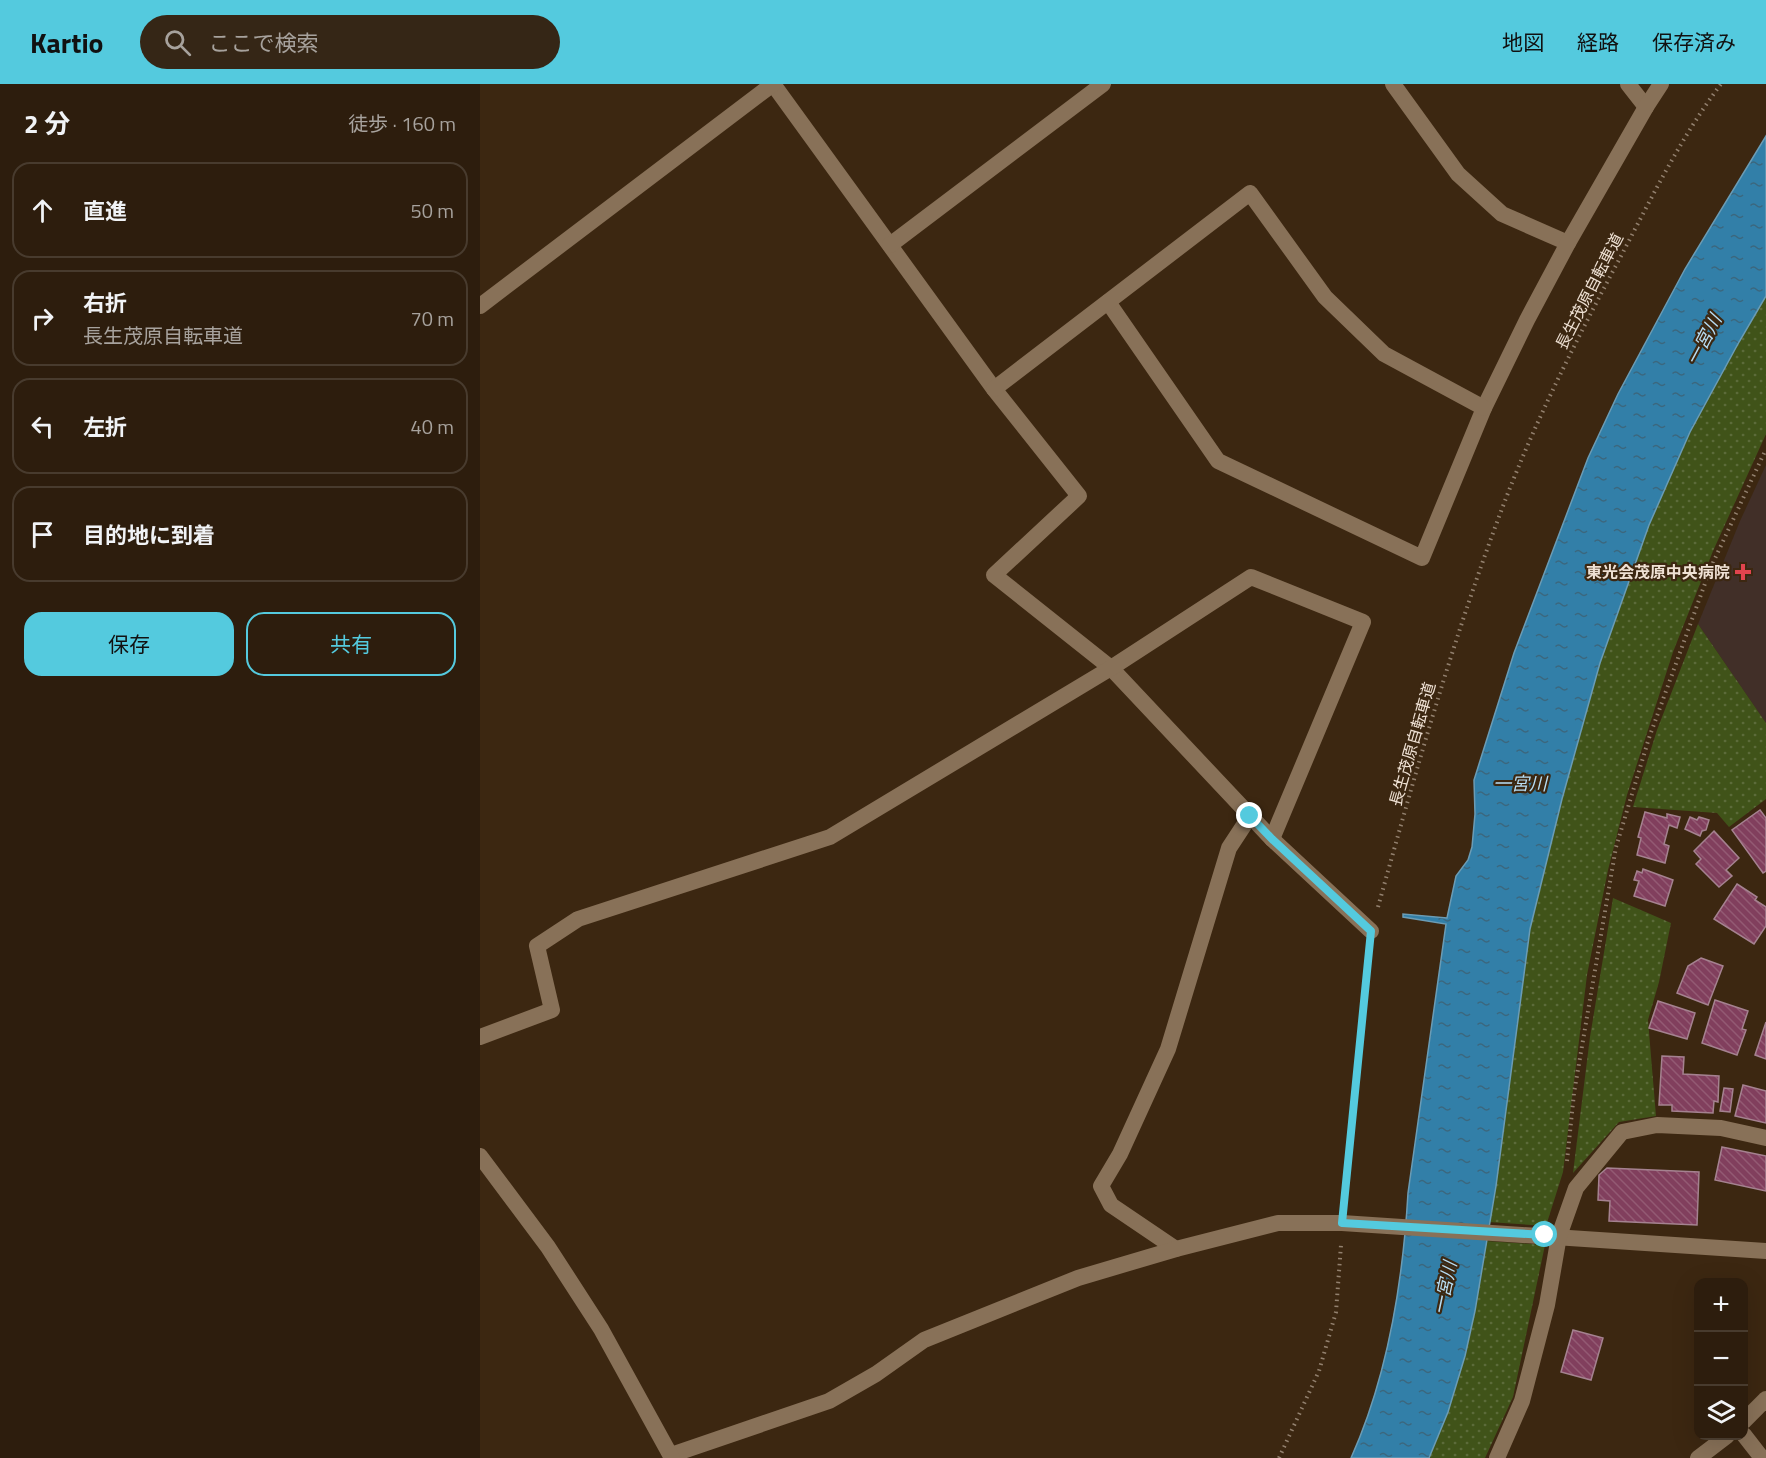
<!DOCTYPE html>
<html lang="ja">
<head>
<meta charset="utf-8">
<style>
	:root { --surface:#2d1d0d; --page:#352616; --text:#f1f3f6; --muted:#a7a29d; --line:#483b2e; --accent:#54cade }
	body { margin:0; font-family:"Titillium Web","Noto Sans JP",sans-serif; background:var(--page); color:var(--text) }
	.controls { position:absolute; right:18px; bottom:18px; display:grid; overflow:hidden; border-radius:12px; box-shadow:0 6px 24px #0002 }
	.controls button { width:54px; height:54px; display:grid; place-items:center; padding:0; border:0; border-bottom:2px solid var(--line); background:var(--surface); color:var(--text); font:30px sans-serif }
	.stop { position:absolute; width:18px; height:18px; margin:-14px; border:4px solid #54cade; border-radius:50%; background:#fff }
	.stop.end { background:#54cade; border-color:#fff; box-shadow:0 2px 6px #0008 }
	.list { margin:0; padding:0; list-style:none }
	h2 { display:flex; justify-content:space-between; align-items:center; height:78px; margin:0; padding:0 24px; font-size:26px }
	h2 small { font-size:20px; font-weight:400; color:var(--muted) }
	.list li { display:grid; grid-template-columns:39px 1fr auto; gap:18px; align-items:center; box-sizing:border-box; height:96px; margin:0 12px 12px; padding:0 12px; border:2px solid var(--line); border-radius:18px }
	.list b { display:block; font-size:22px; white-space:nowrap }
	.list p { margin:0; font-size:20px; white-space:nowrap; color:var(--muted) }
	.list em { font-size:20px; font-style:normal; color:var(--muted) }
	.actions { display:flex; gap:12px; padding:18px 24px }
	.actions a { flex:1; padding:14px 0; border:2px solid var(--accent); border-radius:18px; text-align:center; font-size:21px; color:var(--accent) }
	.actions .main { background:var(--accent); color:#111 }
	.icon { flex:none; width:33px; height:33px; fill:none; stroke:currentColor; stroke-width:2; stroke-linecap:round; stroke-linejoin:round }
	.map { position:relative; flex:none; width:1286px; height:1374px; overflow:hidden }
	header { display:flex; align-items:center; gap:36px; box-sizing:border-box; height:84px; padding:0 30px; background:var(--accent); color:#111 }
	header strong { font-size:28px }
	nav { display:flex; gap:33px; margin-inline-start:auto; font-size:21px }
	.search { width:420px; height:54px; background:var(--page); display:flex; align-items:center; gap:15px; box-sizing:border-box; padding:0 21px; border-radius:33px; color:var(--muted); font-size:22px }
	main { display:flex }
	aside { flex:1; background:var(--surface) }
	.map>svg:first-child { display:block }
	.medical { fill:#412f28 }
	.grass { fill:url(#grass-dots) }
	.water { fill:url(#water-ripples); stroke:#6b9cb5; stroke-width:1.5 }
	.building { fill:url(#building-back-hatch); stroke:#a58290; stroke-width:1.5 }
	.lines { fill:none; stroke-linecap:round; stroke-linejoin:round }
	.path { stroke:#93816f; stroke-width:4; stroke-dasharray:1.5 4.5; stroke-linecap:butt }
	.minor { stroke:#887158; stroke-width:16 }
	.tertiary { stroke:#887158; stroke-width:16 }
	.route { stroke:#54cade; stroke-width:8 }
	.health-dot { fill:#e0444e; stroke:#3c2711; stroke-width:2 }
	.labels { text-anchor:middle; stroke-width:4.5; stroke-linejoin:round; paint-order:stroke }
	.street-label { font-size:16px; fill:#efe1d4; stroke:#3c2711 }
	.poi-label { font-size:16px; font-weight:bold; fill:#efe1d4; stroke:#3c2711; text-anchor:end }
	.water-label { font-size:18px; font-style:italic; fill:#b7ddf4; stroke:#3c2711 }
</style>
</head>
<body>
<header>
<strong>Kartio</strong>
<div class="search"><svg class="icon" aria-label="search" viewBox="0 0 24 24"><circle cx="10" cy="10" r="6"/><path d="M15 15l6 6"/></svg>ここで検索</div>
<nav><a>地図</a><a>経路</a><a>保存済み</a></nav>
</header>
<main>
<aside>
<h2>2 分<small>徒歩 · 160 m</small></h2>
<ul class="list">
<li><svg class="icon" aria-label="ahead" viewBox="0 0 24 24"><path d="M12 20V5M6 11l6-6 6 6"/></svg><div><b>直進</b></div><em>50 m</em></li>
<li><svg class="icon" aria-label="right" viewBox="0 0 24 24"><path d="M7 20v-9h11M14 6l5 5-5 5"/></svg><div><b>右折</b><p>長生茂原自転車道</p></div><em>70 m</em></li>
<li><svg class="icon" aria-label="left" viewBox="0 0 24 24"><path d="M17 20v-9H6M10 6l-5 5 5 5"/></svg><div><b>左折</b></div><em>40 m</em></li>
<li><svg class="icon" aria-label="arrive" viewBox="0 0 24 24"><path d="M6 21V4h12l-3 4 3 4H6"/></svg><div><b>目的地に到着</b></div></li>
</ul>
<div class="actions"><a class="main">保存</a><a>共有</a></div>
</aside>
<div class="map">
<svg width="1286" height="1374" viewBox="0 0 1286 1374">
	<defs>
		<pattern id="grass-dots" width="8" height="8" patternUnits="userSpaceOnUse" patternTransform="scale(1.5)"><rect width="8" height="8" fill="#405319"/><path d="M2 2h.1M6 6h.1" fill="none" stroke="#5c6b3a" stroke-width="1.8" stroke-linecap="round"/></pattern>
		<pattern id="water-ripples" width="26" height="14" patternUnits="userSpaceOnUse" patternTransform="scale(1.5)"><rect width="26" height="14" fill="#327fa8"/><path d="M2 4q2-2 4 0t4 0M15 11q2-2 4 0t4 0" fill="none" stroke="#3b677e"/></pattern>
		<pattern id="building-back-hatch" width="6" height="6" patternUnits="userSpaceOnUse" patternTransform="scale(1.5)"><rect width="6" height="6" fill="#813f5d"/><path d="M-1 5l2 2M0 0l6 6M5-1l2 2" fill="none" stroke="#935a73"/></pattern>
	</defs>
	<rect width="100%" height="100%" fill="#3c2711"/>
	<!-- medical -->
	<polygon class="medical" points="1286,381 1286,639 1218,540 1260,437"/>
	<!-- grass -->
	<g class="grass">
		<polygon points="1286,212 1286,350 1233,467 1193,568 1147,711 1128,786 1107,891 1083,1088 1066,1142 1008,1138 1016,1102 1050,845 1082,715 1120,579 1169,441 1210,348 1259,258"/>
		<polygon points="1218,540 1286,639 1286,715 1249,743 1237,729 1153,723 1177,646"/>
		<polygon points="1133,814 1191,839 1179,898 1168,936 1176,1032 1139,1038 1093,1089 1110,953"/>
		<path d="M1005,1157L1065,1161L1033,1313L1005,1374H949C969,1326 986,1277 995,1227C999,1204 1002,1180 1005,1157Z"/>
	</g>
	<!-- water -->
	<path class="water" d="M1286,52V212L1259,258L1210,348L1169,441L1120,579L1082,715L1050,845L1016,1102L995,1227L985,1272L968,1328L949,1374H871C907,1294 923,1196 928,1109L966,840L923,833V830L967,834L976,792L988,776L992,763L995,730L994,696L1034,569L1108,374L1138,310L1205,185Z"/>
	<!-- building -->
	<g class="building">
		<polygon points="1280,726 1286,734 1286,787 1283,789 1252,746"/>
		<polygon points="1165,728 1187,734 1187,730 1200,733 1197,744 1189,741 1184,760 1189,762 1185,779 1157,771 1161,754 1158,753"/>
		<polygon points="1210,733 1217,736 1219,733 1229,736 1226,746 1222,747 1220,752 1205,745"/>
		<polygon points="1234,747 1259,774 1246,786 1252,792 1239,803 1216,780 1221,775 1214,767"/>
		<polygon points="1163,785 1193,796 1185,822 1154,812 1159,797 1154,796 1157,787 1162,789"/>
		<polygon points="1257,800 1277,813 1275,816 1286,823 1286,842 1274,860 1234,835"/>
		<polygon points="1221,874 1243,882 1228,921 1197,909 1208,882"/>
		<polygon points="1235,916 1268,927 1262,945 1266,946 1257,971 1222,959"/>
		<polygon points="1178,917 1215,929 1207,955 1169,944"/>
		<polygon points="1286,938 1286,975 1275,971"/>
		<polygon points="1182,972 1204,973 1203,990 1239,992 1238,1018 1234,1017 1233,1029 1192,1027 1192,1021 1179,1021"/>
		<polygon points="1263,1001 1286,1007 1286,1039 1255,1032"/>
		<polygon points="1244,1004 1253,1005 1250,1028 1240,1027"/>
		<polygon points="1242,1063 1286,1072 1286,1107 1235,1096"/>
		<polygon points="1127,1084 1219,1088 1217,1141 1129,1137 1130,1117 1118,1116 1119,1091"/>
		<polygon points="1093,1246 1123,1254 1111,1296 1081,1288"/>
	</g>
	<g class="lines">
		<!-- path -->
		<g class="path">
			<path d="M898,823C937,683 976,544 1028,409C1060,327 1100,249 1141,172C1172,113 1201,53 1241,0"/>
			<polyline points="1087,1077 1094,1009 1136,763 1169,654 1231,483 1286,365"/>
			<polyline points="864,1118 889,869"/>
			<polyline points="799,1374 839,1287 856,1228 861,1161"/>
		</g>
		<!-- minor -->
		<g class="minor">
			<polyline points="293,0 514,305 599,412 514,491 631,584 792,755 891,847"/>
			<polyline points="913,0 978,90 1022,130 1088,159"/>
			<polyline points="1148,0 1166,23"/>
			<polyline points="410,161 623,0"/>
			<polyline points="628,218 738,377 942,474 1004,324 1047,236 1088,159 1166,23 1181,0"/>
			<polyline points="514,305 770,109 845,213 904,270 1004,324"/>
			<polyline points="0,953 72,926 57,862 98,835 350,753 631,584 771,493 883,538 792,755"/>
			<polyline points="696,1165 631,1121 621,1102 640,1070 688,965 749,764 770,732"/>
			<polyline points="1264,1337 1286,1315"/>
			<polyline points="1264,1351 1282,1374"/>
			<polyline points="191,1371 349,1317 396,1290 444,1256 598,1194 696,1165 798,1139 862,1139 1286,1167"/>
			<polyline points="1017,1374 1042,1317 1067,1221 1079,1152 1096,1104 1142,1048 1177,1041 1241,1044 1286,1054"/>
			<polyline points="1218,1374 1247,1352"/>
		</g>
		<!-- tertiary -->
		<g class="tertiary">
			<polyline points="0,222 293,0"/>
			<polyline points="0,1072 68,1163 121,1245 192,1374"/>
		</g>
	</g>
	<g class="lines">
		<!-- route -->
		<polyline class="route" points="770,732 792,755 891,847 862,1139 1065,1151"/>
	</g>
	<!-- markers -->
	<path class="health-dot" d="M1260 479h6v6h6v6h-6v6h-6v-6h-6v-6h6z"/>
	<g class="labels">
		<!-- street labels -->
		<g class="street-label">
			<text transform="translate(1109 207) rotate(-63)" y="6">長生茂原自転車道</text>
			<text transform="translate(932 660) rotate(-74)" y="6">長生茂原自転車道</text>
		</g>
		<!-- poi labels -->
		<g class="poi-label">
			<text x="1250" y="494">東光会茂原中央病院</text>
		</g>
		<!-- water labels -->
		<g class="water-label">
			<text transform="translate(1224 256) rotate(-62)" y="6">一宮川</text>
			<text x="1040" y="706">一宮川</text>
			<text transform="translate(965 1204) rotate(-78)" y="6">一宮川</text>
		</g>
	</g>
</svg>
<div class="controls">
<button>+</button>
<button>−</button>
<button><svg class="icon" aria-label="layers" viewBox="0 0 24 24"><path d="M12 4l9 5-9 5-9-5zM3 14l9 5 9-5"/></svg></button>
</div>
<div class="stop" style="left:1065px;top:1151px"></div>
<div class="stop end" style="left:770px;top:732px"></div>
</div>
</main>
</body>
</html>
